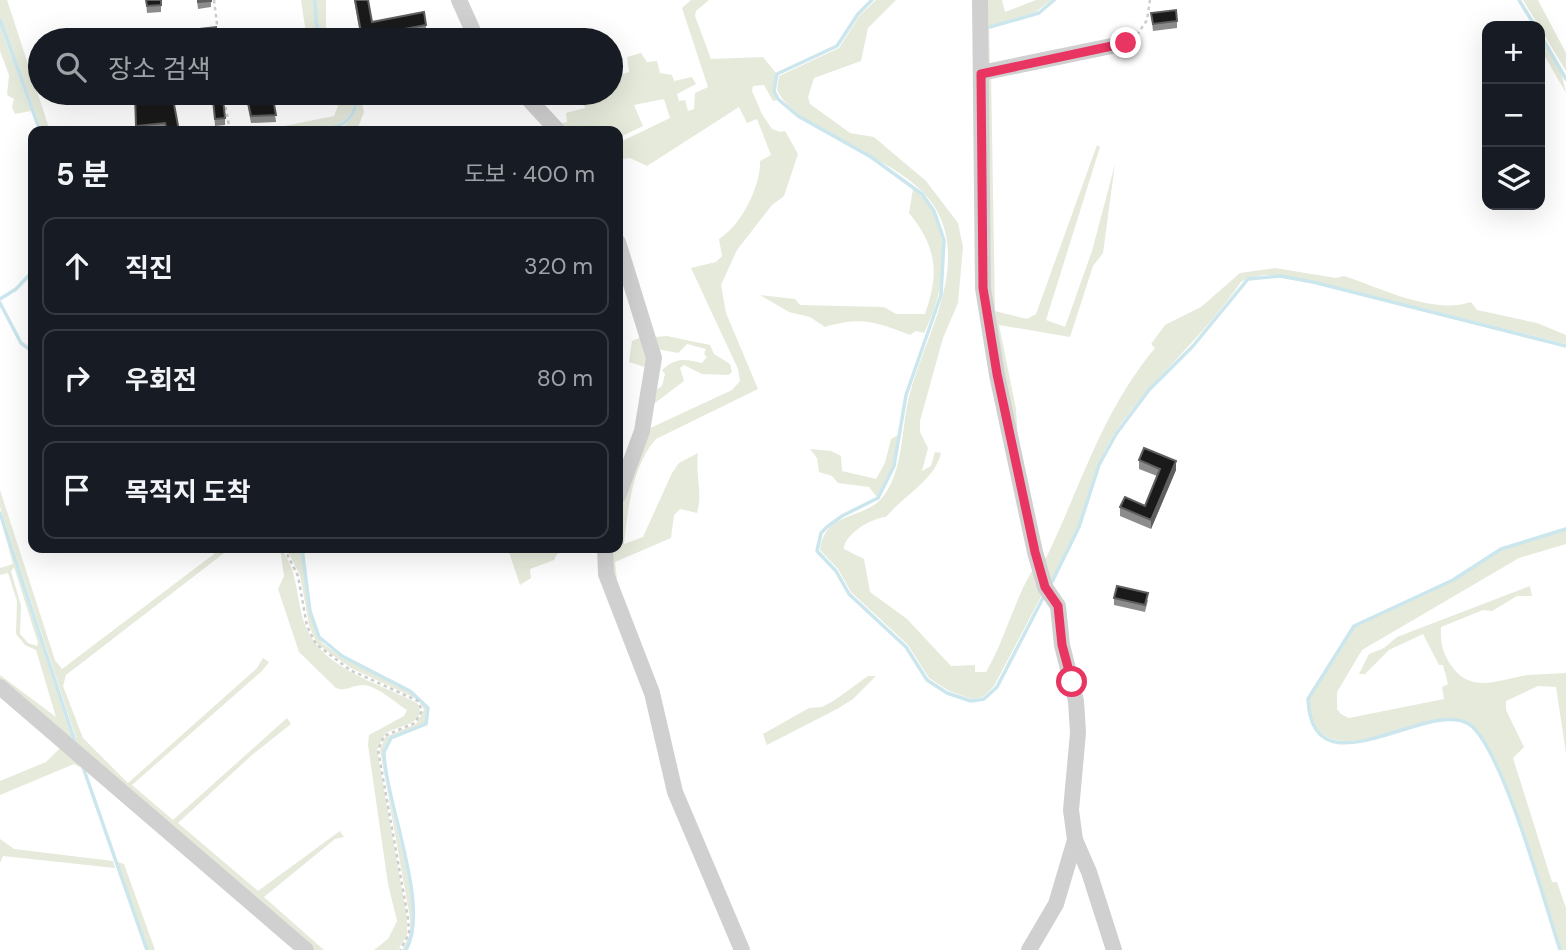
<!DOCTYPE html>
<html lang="ko">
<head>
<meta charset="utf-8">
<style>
	:root { --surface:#171b24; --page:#242831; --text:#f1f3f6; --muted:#9ea1a6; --line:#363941 }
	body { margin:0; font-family:"DM Sans","Noto Sans KR",sans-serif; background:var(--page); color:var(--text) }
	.controls { position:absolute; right:21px; top:21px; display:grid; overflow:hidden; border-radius:14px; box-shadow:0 7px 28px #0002 }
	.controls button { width:63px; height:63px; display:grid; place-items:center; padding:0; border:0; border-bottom:2px solid var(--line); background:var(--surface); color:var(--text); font:35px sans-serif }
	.stop { position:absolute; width:21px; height:21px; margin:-16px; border:5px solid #e93562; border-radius:50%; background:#fff }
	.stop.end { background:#e93562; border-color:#fff; box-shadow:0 2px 7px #0008 }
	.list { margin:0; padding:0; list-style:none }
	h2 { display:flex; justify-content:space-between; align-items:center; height:91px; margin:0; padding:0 28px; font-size:30px }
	h2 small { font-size:23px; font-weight:400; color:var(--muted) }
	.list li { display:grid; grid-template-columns:46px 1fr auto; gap:21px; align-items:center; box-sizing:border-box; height:98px; margin:0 14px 14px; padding:0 14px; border:2px solid var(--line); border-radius:14px }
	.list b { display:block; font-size:26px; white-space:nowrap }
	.list em { font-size:23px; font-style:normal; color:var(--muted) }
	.icon { flex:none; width:38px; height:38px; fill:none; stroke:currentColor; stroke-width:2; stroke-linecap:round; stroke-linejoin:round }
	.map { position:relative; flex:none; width:1566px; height:950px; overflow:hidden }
	.search { position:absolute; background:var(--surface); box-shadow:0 7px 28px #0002; left:28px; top:28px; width:595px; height:77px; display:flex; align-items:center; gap:18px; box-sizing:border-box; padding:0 24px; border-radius:38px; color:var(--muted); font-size:26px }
	.panel { position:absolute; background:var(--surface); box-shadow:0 7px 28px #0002; left:28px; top:126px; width:595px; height:427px; border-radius:14px }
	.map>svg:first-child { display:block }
	.green { fill:#e5eadb; fill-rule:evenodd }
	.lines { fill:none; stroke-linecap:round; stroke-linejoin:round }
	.stream { stroke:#cbe6ed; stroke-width:3.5 }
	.path { stroke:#cdcdcd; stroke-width:2.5; stroke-dasharray:3.5 3.5; stroke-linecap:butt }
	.minor { stroke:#d0d0d0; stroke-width:16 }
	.wall { fill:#8c8c8c }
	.shaded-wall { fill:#5f5f5f }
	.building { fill:#1a1a1a; stroke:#5f5f5f; stroke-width:2 }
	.route { stroke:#e93562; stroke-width:9 }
</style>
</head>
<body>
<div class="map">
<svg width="1566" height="950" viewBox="0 0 1566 950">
	<rect width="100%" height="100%" fill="#fff"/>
	<!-- green -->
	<g class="green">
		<polygon points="0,0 7,0 50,131 42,131 0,18"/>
		<polygon points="301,0 314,0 315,23 321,40 307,40"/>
		<polygon points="317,0 326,0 326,30 331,40 323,39 317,23"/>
		<path d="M691,0H709L696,11L695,16L711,59L763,57L776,73L773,91L777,100L773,101L764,85L753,86L752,91L762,114L772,129L780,132L785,131L798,154L784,196L772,205L737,250L721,285L726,313L758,389L656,439C632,466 628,509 624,544L643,537L672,473L679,463L698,453C695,473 703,494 697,513L680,509L674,515L671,538L615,562L619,597L612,580L609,548H618V508L646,430L732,390L740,381L738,369L691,268L716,262L722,256L719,239C741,226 761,186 760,161L771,155L757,119L747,123L739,107L647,166L630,158L618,160V143L670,118L664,99L634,105L643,126L618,138V131H563L558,124L567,122L566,113L585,108L582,93H611V78L629,72L627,57L641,53L647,62L657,61L660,73L672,75L674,81L692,77L696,84L677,94L679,101L685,100L688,111L694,109L695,93L708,87L682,8Z"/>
		<path d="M876,0H896L868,28L861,61L814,78L808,97L810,104L850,133L874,137L926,181L958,223L963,247L958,303L943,338L920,421V432L928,448L922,471L931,466L935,452L941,453C935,480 903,496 886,517C872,518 844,534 844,549L864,559L870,592L907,619L951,666L975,665V672H986C1006,638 1014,599 1035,566L1043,593L994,686L983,697L972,699L949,691L929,678L908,645L851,592L838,569L820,550C824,512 863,519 881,499C904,473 901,429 909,397C923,339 970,269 936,209C906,156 798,135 777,90L779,76L839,48L860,15Z"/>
		<polygon points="983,0 1002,0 1005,12 1036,0 1051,0 1036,12 989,26 990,68 985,69"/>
		<polygon points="1523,0 1538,0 1566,53 1566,71"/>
		<polygon points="0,23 3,34 31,111 15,114 12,107 14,99 7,95 9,75 0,51"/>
		<polygon points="1540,37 1561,72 1566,93 1540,48"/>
		<polygon points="991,73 995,311 1027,319 1036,314 1097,145 1100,147 1046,320 1065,327 1092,251 1115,164 1103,253 1093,266 1070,337 999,325 1016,409 1019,458 991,327 986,74"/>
		<path d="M333,93H350L354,102C348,141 289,131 259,131L334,116L338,106Z"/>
		<polygon points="352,93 360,93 364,112 357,130 347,131 343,127 351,119 357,101"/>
		<path d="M913,189C957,221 946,291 924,333L916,331L910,335C876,322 861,316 825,327L810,317L789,312L760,295L795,299L800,305L884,307L896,314H925C940,272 936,246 909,213Z"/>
		<path d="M1275,268L1336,278L1344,276C1381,288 1433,315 1471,302L1477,310L1537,323L1566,335V344L1314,281C1290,277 1263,269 1241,282C1203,338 1151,379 1114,434C1095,464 1089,496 1077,529C1069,549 1058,567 1049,587L1040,558H1046C1082,484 1101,413 1155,348L1151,344L1165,325L1201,307L1240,273Z"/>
		<polygon points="644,336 648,368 629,362 632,341"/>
		<path d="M667,336L710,345L714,354L730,364L732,372L728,375L702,374L684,365L680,368L684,381L651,406L653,392L662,386L665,374L662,370C676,357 685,359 702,363L707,357L704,354L706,349L687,344L678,353L657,349L654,337Z"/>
		<polygon points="898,435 893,465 877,497 869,487 838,483 832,476 819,472 817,458 810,449 831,451 841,456 842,471 876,479 885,463 891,439"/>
		<polygon points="0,490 55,660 62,669 222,548 228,550 66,675 63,686 83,738 128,783 257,668 263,658 269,662 262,671 132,785 173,820 287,718 291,724 252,755 178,823 258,891 340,831 344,837 335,839 264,897 324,950 311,950 73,743 76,738 0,507"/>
		<path d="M0,517L72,738L70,740L0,680V675L56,717L36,650L25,645L16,634L17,601L8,573L0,575V568L13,564ZM14,567L38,643L37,646L28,643L20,634L21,606L11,571Z"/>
		<path d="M1566,530V544L1519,558L1362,650L1337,692V709L1341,714L1349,718L1444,699L1442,687L1448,684L1443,665H1439L1423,634L1389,650L1365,674H1359L1369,654L1384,648L1397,637L1530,586L1532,596H1517L1492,611L1483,610L1441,627C1440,643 1443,655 1453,668C1473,694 1501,679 1528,675C1540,674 1553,674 1566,673V753L1556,687L1538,686L1506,701V710L1524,747L1513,758L1552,882H1557L1566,908V950H1561C1548,911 1499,734 1466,722C1423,705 1313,788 1309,699L1354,627L1453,581L1501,550Z"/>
		<path d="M280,548C297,568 296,594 303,619C318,669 376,681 417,703C430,724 397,725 385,734L377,750L407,918V935L398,950H374L388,939L397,921L388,884L368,745L369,735L404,716L407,710C394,702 378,686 363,685C352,685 347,692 336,688L299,652L278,589L284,576Z"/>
		<path d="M286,548H301L309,612L322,643L341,657L409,691L427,708L425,723L391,737L383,751C381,800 431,908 405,950H402L410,934V918L380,750L385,737L416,724L424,710L419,700L351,668L317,644L309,625L300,575Z"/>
		<polygon points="504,548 518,548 522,552 538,548 574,548 557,554 554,560 530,569 531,578 520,585 509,552"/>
		<polygon points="868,676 876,676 853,699 837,709 767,745 763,734 809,708 822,707 835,700"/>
		<polygon points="59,749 65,749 81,768 74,764 0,795 0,781 46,762"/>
		<polygon points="0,839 14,849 113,861 115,868 3,856 0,863"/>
		<polygon points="115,861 124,864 155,950 148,950"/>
	</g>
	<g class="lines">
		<!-- stream -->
		<g class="stream">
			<polyline points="315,0 316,23 322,40"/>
			<polyline points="872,0 858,14 837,46 777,74 774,91 778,99 798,116 871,157 922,194 934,211 944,240 941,295 906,395 894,466 878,498 842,516 827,527 821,533 817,551 836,571 849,594 906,647 927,680 947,693 971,701 984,699 997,687 1044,596"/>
			<polyline points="1519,0 1535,26"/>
			<polyline points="0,20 40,131"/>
			<polyline points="990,27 1039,13 1054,0"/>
			<polyline points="1540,34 1566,79"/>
			<path d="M319,131C339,127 352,124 356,102L351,93"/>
			<polyline points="0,299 16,289 33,271"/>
			<polyline points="0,303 21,343 33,352"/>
			<polyline points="0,513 74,739"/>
			<path d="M302,548L310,611L319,637L342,656L410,691L428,708L426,724L391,738L384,752C385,802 431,906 406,950"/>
			<polyline points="1051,584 1079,527 1099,465 1116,434 1149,390 1193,346 1248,279 1280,276 1313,282 1566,346"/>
			<polyline points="83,767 147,950"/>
			<path d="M1560,950C1546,907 1502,746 1469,724C1428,698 1312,796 1308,699L1354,626L1453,580L1501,549L1566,529"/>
		</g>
		<!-- path -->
		<g class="path">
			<polyline points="214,0 219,40"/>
			<polyline points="1137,35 1147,20 1150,0"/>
			<polyline points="223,93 230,131"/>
			<polyline points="284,548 298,576 307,626 316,644 350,670 418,701 422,711 415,723 384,736 378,750 408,918 409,934 400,950"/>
		</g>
		<!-- minor -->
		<g class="minor">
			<polyline points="459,0 477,40"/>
			<polyline points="980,0 983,288 997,375 1035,552 1045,587 1058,606 1062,645 1076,701 1078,733 1071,810 1075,840 1089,872 1114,950"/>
			<polyline points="981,73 1126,43"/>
			<polyline points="523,93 558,131"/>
			<polyline points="618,242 654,358 642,431 618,496"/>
			<polyline points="605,548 606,574 652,693 675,792 742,950"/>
			<polyline points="0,687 306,950"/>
			<polyline points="1029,950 1056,904 1075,840"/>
		</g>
	</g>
	<!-- wall -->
	<g class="wall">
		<polygon points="146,0 161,0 161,12 147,13"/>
		<polygon points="197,0 211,0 211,7 198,9"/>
		<polygon points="354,0 368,0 372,22 426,25 426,36 401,40 361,40"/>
		<polygon points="1151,13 1177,21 1177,28 1153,31"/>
		<polygon points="134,93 144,104 179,131 165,131 165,130 136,131"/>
		<polygon points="245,93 272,93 276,122 251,123"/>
		<polygon points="213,100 225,118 225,125 215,126"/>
		<polygon points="1139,460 1176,470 1151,529 1120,516 1120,507 1145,506 1157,476 1139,469"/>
		<polygon points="1114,598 1148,600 1145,612 1114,605"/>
	</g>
	<!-- shaded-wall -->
	<polygon class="shaded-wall" points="1176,461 1176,470 1151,529 1151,520"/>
	<!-- building -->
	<g class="building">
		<polygon points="146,0 161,0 161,5 147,6"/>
		<polygon points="198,0 211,0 211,1 198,2"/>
		<polygon points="355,0 368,0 372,22 424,12 426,25 362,37"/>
		<polygon points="1176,10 1177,21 1153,24 1151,13"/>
		<polygon points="216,27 217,40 151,40 150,31 162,30 163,33"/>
		<polygon points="355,37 356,40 342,40"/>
		<polygon points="278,38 278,40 254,40"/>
		<polygon points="135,93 144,93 144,104 173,99 179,131 167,131 165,123 136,126"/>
		<polygon points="246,93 272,93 276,115 251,116"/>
		<polygon points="223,99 225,118 215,119 213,100"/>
		<polygon points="1144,448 1176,461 1151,520 1120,507 1125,497 1145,506 1160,469 1139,460"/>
		<polygon points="1117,586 1148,593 1145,605 1114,598"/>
	</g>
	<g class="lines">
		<!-- route -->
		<polyline class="route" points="1072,682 1062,645 1058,606 1045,587 1035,552 997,374 983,288 981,74 1126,43"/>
	</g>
</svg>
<div class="controls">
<button>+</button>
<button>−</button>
<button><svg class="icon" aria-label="layers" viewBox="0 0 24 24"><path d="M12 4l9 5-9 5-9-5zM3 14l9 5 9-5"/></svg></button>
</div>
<div class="stop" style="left:1072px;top:682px"></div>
<div class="stop end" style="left:1126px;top:43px"></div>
<div class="search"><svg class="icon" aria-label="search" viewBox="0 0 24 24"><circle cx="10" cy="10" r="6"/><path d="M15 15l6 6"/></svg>장소 검색</div>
<section class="panel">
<h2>5 분<small>도보 · 400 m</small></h2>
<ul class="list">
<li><svg class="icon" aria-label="ahead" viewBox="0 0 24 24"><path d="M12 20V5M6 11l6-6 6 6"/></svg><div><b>직진</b></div><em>320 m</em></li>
<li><svg class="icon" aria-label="right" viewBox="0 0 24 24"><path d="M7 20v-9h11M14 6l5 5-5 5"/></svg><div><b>우회전</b></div><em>80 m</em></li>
<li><svg class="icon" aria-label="arrive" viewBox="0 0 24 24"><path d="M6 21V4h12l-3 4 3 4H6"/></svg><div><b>목적지 도착</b></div></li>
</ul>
</section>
</div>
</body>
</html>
